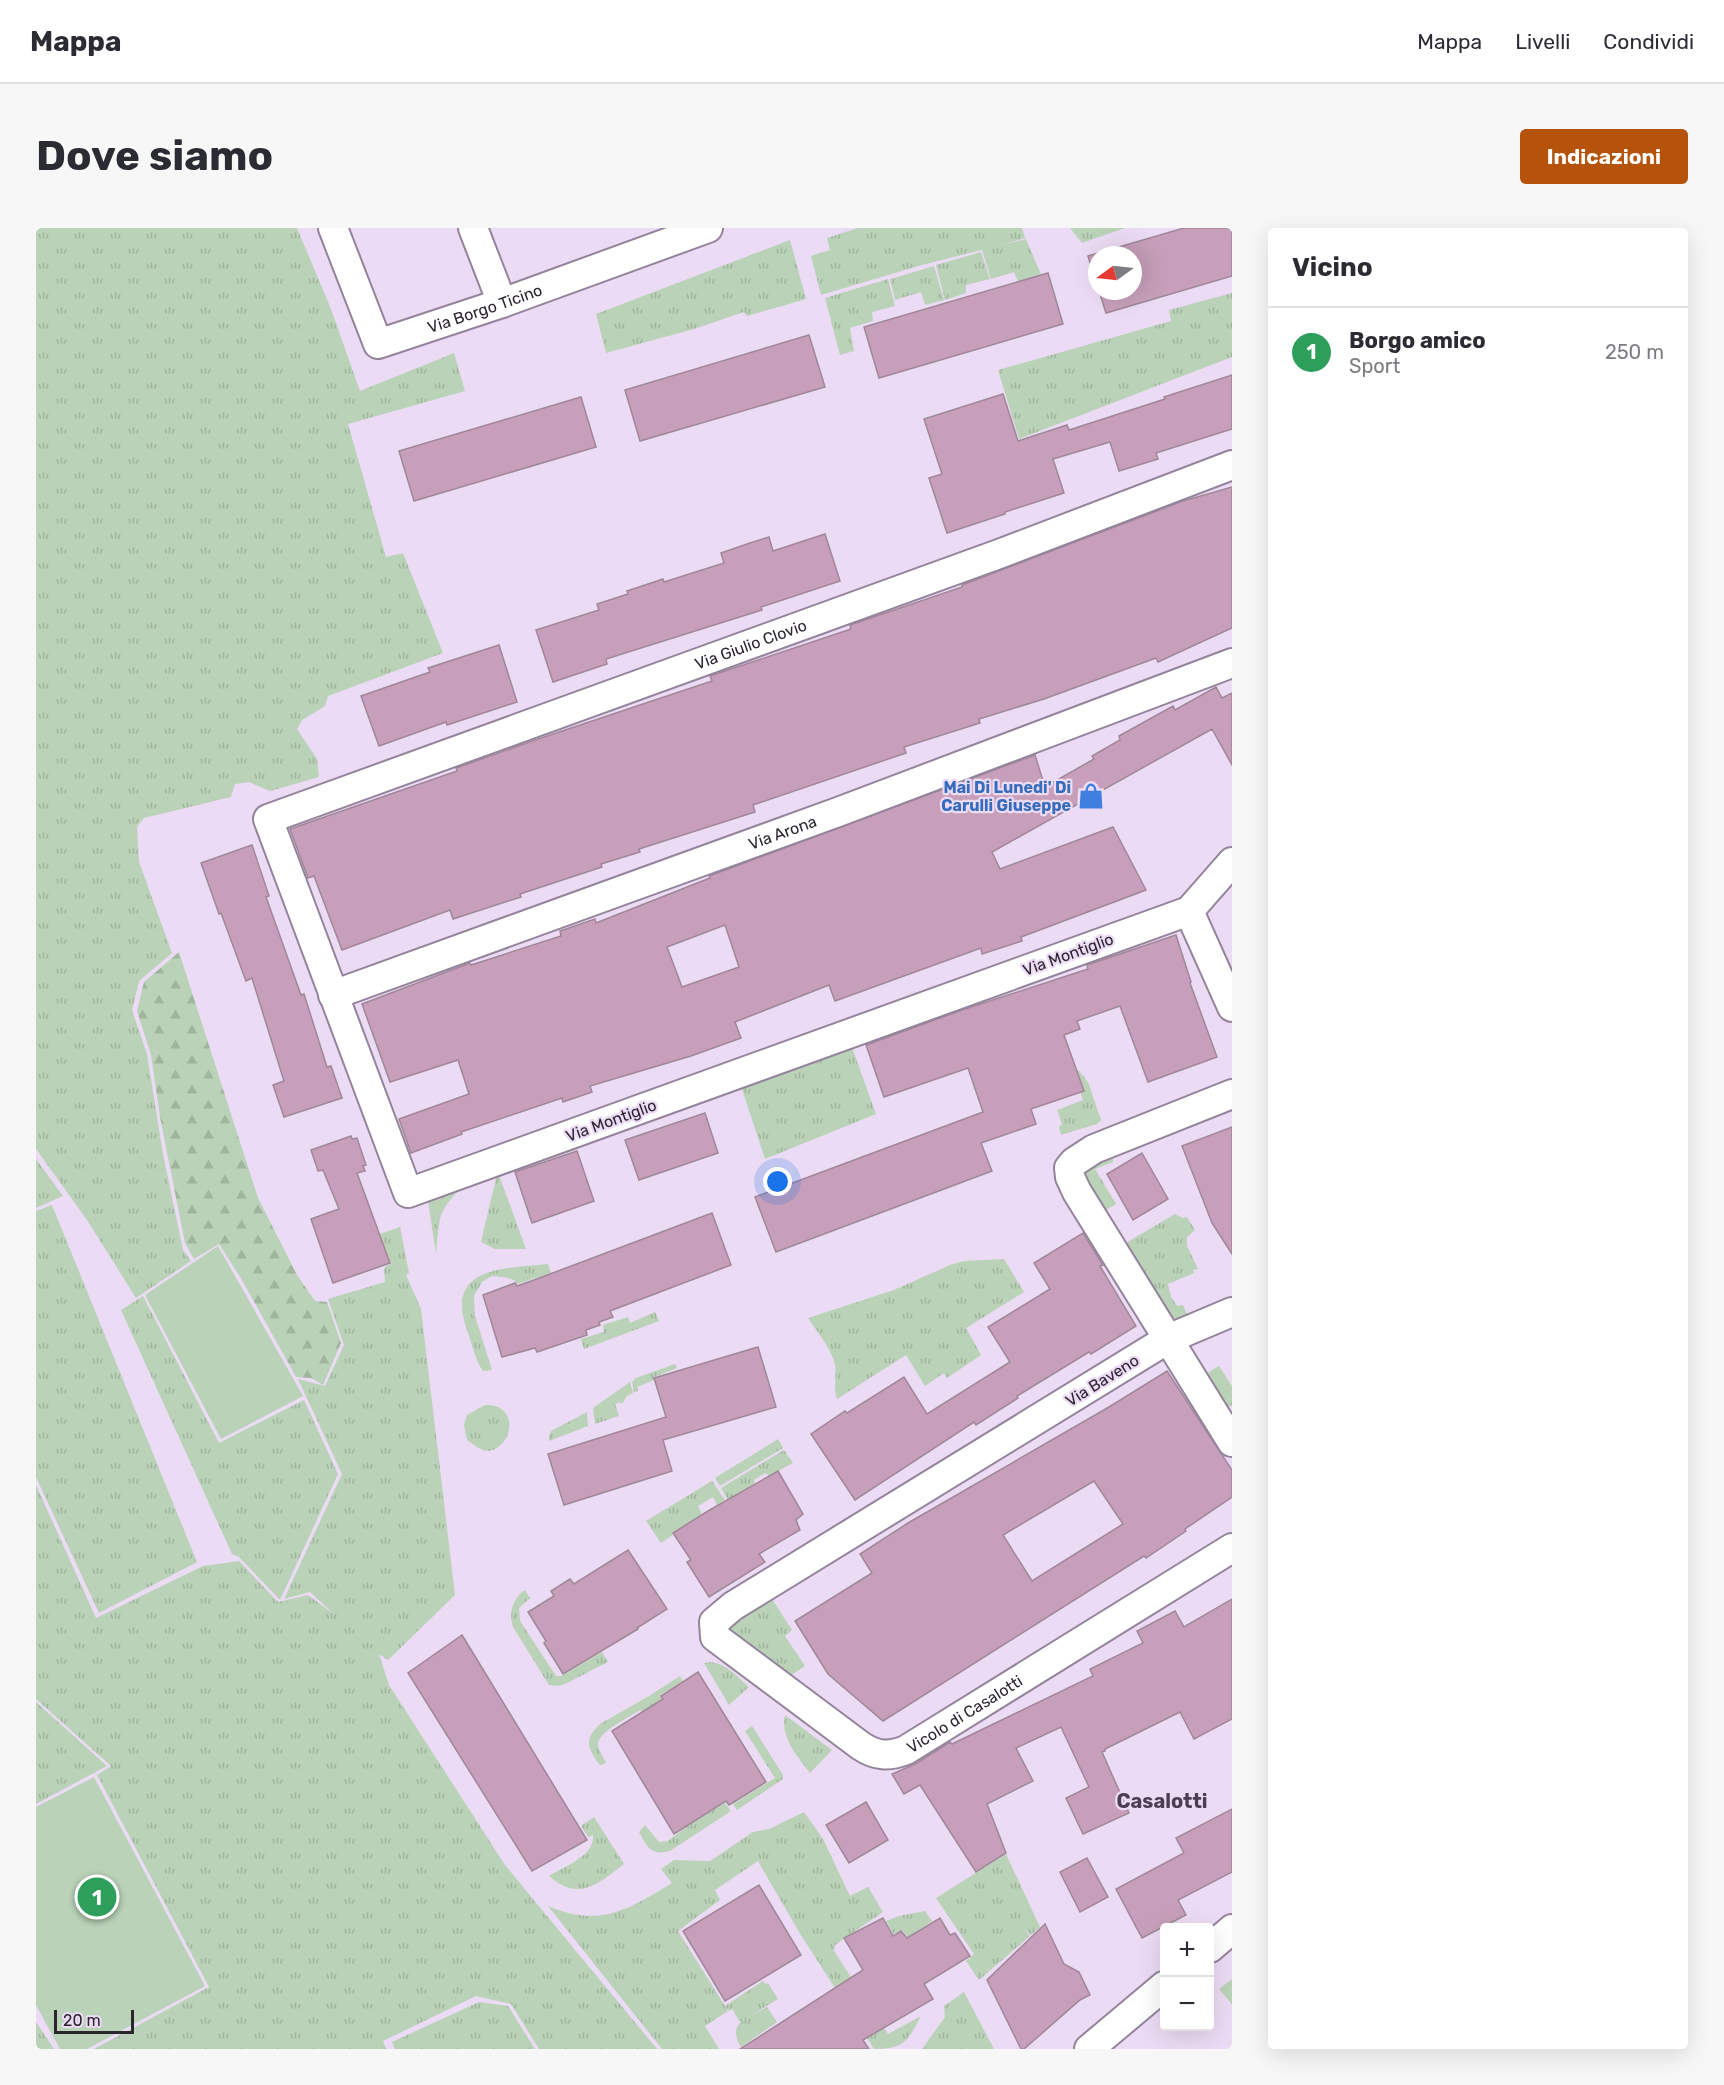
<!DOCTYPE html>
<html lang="it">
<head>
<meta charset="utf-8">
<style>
	:root { --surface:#fff; --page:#f7f7f7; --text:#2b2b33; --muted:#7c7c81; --line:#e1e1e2; --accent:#b45309 }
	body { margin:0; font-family:Rubik,sans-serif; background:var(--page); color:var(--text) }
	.controls { position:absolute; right:18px; bottom:18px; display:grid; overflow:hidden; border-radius:6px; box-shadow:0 6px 24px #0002 }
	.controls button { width:54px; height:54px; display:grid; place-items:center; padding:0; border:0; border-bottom:2px solid var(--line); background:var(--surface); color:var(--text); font:30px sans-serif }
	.compass { position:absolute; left:1052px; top:18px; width:54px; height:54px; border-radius:50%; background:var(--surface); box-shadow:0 6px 24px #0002; rotate:255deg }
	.scale { position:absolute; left:18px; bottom:15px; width:80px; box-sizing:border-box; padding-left:6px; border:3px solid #2b252e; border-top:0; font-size:16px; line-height:21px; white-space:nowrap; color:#2b252e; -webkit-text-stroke:4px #ecdbf4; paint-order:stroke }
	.you { position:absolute; left:742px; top:954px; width:21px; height:21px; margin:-15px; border:4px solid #fff; border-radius:50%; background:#1a73e8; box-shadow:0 0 0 9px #1a73e833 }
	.badge { display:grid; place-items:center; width:39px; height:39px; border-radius:50%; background:var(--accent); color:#fff; font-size:20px; font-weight:700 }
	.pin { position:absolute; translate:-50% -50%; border:3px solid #fff; box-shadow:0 2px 6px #0006 }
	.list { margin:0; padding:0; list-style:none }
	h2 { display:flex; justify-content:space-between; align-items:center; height:78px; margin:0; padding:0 24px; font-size:26px }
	h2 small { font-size:20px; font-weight:400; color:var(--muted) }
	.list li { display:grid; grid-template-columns:39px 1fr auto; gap:18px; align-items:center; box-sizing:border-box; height:90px; padding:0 24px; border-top:2px solid var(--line) }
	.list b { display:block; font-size:22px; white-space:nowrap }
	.list p { margin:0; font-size:20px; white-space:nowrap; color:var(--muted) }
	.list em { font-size:20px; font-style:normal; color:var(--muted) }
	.map { position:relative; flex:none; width:1196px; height:1821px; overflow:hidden; border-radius:6px }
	header { display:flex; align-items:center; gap:36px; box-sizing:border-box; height:84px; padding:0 30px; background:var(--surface); border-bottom:2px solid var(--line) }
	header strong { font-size:28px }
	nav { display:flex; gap:33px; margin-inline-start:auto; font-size:21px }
	.intro { display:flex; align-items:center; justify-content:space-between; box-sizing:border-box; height:144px; padding:0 36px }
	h1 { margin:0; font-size:42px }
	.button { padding:15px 27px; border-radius:6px; background:var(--accent); color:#fff; font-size:21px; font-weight:700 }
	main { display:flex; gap:36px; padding:0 36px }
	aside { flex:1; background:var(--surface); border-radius:6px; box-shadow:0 6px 24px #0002 }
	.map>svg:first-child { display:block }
	.grass { fill:url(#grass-tufts) }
	.forest { fill:url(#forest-firs) }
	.pitch { fill:#bad2b8 }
	.building { fill:#c79fba; stroke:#a08798; stroke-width:1.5; fill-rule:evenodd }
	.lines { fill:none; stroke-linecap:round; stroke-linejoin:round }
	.minor-casing { stroke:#94849b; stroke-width:32 }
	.minor { stroke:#fff; stroke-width:28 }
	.labels { text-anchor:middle; stroke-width:4.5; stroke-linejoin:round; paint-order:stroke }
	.street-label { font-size:16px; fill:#2b252e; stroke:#ecdbf4 }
	.shop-label { font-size:16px; font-weight:bold; fill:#366cbe; stroke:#ecdbf4; text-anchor:end }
	.quarter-label { font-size:20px; font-weight:bold; fill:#4b3e52; stroke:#ecdbf4 }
</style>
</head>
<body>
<header>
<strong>Mappa</strong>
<nav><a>Mappa</a><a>Livelli</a><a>Condividi</a></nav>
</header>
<div class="intro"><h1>Dove siamo</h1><a class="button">Indicazioni</a></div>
<main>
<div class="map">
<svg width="1196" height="1821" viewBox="0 0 1196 1821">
	<defs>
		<pattern id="grass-tufts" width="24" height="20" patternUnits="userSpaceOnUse" patternTransform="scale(1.5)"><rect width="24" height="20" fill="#bad2b8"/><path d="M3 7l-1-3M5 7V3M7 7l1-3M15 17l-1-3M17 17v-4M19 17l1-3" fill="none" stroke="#a0b49e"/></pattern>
		<pattern id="forest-firs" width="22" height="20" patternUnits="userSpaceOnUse" patternTransform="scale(1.5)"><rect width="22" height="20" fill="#bad2b8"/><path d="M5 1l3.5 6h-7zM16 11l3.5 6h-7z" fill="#a0b49e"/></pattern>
	</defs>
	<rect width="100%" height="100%" fill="#ecdbf4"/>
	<!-- grass -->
	<g class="grass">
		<polygon points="0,0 261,0 295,81 324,163 418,125 429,163 312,196 350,329 367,325 407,425 292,468 289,478 266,492 261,501 281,531 283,549 234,563 213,554 199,556 195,569 108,590 101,599 103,634 136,725 103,753 96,782 111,826 127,926 147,1022 155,1033 100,1070 51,992 0,921"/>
		<polygon points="822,0 986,0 989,10 963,18 990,11 1005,46 982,53 978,44 955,51 946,22 886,37 785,67 775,28 794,22 791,10"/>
		<polygon points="1034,0 1089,0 1046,15"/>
		<polygon points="754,12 770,71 711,88 708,84 658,101 570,125 560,86"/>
		<polygon points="945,24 954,51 930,57 930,65 909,72 900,37"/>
		<polygon points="898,38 908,72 889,77 885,64 859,72 854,51"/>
		<polygon points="852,51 859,78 836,84 837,93 814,100 818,123 804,127 789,70"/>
		<polygon points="1196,65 1196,129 983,211 962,142 1135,93 1133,82"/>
		<polygon points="814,814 840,886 729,931 704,855"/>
		<polygon points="1036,842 1043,843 1052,854 1065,892 1061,896 1025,907 1023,899 1026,896 1021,882 1047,872"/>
		<polygon points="1077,929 1077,934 1059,941 1080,976 1070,982 1047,946 1050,938"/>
		<polygon points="0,931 27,968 0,980"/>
		<polygon points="463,947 490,1021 459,1021 445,1014 460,950"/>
		<path d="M427,958C400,985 404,989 400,1026L392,973Z"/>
		<polygon points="16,977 161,1334 63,1385 0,1249 0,983"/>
		<polygon points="1139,986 1147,990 1151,989 1159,1002 1151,1009 1151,1018 1162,1041 1157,1042 1158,1045 1132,1056 1135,1069 1141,1078 1147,1077 1151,1086 1140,1091 1134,1088 1088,1016"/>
		<polygon points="364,999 373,1045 370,1047 385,1081 419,1367 352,1432 343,1426 353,1457 469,1637 621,1821 503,1821 475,1776 440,1768 347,1813 350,1821 58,1821 173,1759 61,1547 75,1538 0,1471 0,1257 60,1390 167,1338 203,1333 242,1374 272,1367 299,1387 274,1364 248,1371 306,1246 262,1151 289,1158 308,1117 292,1071 349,1054 348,1042 350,1038 355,1036 344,1006"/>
		<path d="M968,1031L988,1064L930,1100L945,1127L911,1150L908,1145L889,1158L870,1127L801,1171C797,1160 801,1149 799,1137C796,1121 781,1104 772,1090L858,1062L914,1037L928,1033Z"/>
		<path d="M512,1036L515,1045L481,1056L478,1052L472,1050L456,1048L446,1054L438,1068L439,1088L456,1142L447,1143C439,1132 437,1118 432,1105C407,1038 466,1041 512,1036Z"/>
		<polygon points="107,1068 183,1215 268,1172 302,1246 244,1372 203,1329 196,1326 85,1082"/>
		<polygon points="619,1084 623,1093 548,1121 545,1111 568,1104 567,1097 592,1089 594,1095"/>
		<polygon points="639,1136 641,1140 618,1149 618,1152 601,1159 602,1163 598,1164 596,1154 600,1150"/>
		<polygon points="1183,1138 1196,1158 1196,1177 1192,1180 1172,1147 1173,1144"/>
		<polygon points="594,1154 597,1165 591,1168 586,1176 584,1174 579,1176 583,1188 559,1196 557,1180"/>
		<path d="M449,1177C485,1176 477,1220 452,1223C444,1223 437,1216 431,1212L428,1197L431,1187Z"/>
		<polygon points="551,1184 552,1198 513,1213 513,1208 515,1203"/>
		<polygon points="742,1211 747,1220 684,1258 679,1250"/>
		<polygon points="748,1222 757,1235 733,1248 729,1245 718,1252 719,1257 693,1274 685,1260"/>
		<polygon points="676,1253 689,1272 681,1277 677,1269 662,1278 666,1286 636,1305 637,1307 625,1315 610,1293"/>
		<path d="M489,1362L494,1370L483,1380L484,1393L520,1448H525L566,1424L572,1434L529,1456L522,1458L513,1457L477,1399C473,1385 476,1371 489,1362Z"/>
		<polygon points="736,1371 756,1402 749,1408 769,1438 754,1448 693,1400"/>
		<path d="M675,1434C691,1436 702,1449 713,1459L693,1477L668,1435Z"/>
		<path d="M644,1448L647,1453L624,1467L627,1474L607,1487L604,1482C594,1489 559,1505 562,1518C563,1523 568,1530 570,1535L564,1537C551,1520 548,1511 564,1496L613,1468Z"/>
		<polygon points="0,1474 71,1538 0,1576"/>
		<path d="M749,1487L796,1522L774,1545C761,1528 744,1509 749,1487Z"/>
		<polygon points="716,1498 747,1547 747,1551 701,1582 697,1576 739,1550 709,1503"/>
		<path d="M689,1575L695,1583L634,1623C615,1628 611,1619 603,1604L609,1597L623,1614L632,1613L653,1597Z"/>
		<path d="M768,1584L787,1611L814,1668L832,1659L847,1684L799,1717L798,1723L852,1806L885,1788C872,1813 868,1821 838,1821L763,1704L722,1633L679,1662L684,1672L642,1703L689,1778L727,1753L729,1756L732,1755L742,1771L704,1794L696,1781L693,1783L689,1778L692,1783L669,1798L683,1821H626L512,1678C563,1700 592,1682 636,1655L625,1641L638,1632L674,1633L717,1604L733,1601Z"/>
		<path d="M558,1589L588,1636C562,1656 543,1674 513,1648C529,1638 559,1628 557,1607L552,1609L545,1598Z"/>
		<polygon points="970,1626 1004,1699 995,1707 988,1701 994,1708 943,1752 930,1733 938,1726 900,1670"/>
		<polygon points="889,1683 896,1693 872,1709 866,1702 857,1706 850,1693 863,1688"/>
		<polygon points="1196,1751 1196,1776 1183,1761"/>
		<polygon points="928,1764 958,1821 886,1821 909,1789 908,1778"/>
		<polygon points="443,1774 472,1778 499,1821 359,1821 356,1814"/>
		<path d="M731,1779L741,1794L705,1819C690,1794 712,1790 731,1779Z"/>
		<polygon points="0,1794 18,1821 0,1821"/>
	</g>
	<!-- forest -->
	<polygon class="forest" points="143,724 222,970 261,1047 279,1073 291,1074 305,1115 287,1157 275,1150 260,1149 206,1052 183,1016 158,1031 149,1015 124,889 115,827 101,783 108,754"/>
	<!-- pitch -->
	<g class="pitch">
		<polygon points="182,1018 267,1168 185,1211 109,1067"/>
		<polygon points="58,1549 169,1758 51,1821 24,1821 0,1777 0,1579"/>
	</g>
	<!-- building -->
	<g class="building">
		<polygon points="1148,0 1196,0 1196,48 1070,85 1063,63 1097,63 1097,27 1061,27 1061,57 1052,28"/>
		<polygon points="1012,45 1027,96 843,150 828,99"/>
		<polygon points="773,107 789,159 604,213 589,162"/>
		<polygon points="1196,147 1196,201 1120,225 1122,231 1083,243 1074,214 1017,231 1028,265 969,284 969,286 911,305 893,250 906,246 888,191 967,166 982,213 1031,197 1033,202 1129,171 1128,169"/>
		<polygon points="545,169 560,219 378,273 363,223"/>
		<polygon points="1196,259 1196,400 1122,434 1120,430 1008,471 943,491 944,495 868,519 870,525 717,577 719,584 603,621 604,624 565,636 566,639 484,666 485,669 417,691 414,682 306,722 278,648 272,650 254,601 421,543 420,540 505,510 676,453 674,448 815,401 814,397 926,359 926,357 1147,273"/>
		<polygon points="789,306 804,353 725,379 726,382 570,431 571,436 517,454 500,402 563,382 561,376 592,366 591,363 627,351 628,354 688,335 685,325 714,315 733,309 737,323"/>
		<polygon points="463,417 481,474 411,497 410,494 343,518 325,468 394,444 392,440"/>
		<path d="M1180,459L1186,470L1196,465V537L1176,501L956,624L964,641L1077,599L1110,662L985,709L986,713L946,726L945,720L799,773L793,757L699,794L705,810L655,828L554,858L556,864L527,874L526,870L425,904L426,906L375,925L363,891L433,866L422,832L354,854L326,776L434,735L435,737L525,708L524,703L559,691L560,695L674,650L673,648L999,527L1009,559L1058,531L1056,528L1084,512L1083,508L1137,478L1139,482ZM689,697L703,739L646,759L631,719Z"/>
		<polygon points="216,617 233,668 230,669 265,767 268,766 291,839 295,838 306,870 248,889 237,857 248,853 216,750 210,753 185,685 183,686 165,635"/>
		<polygon points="1140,707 1155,754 1154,755 1181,829 1112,854 1084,778 1041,793 1044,801 1028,807 1048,863 995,881 1000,896 945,915 956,943 740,1024 719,969 947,884 932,840 848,869 830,817 926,782 1052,741 1051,737"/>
		<polygon points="669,885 682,925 603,952 589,912"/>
		<polygon points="1196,899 1196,1026 1176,995 1146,918"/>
		<polygon points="315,908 316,911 321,910 330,937 327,938 329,943 321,945 354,1035 297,1055 275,991 303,981 287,942 282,943 275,922"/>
		<polygon points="541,923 558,973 496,995 479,944"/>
		<polygon points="1106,925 1132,971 1097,992 1071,946"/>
		<polygon points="676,985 695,1037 574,1083 577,1089 563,1094 564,1097 550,1102 551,1107 501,1124 499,1120 466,1129 447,1067 479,1055 481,1058 498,1052"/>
		<polygon points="1047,1005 1067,1037 1064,1038 1100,1098 1055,1126 1053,1124 981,1168 982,1170 940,1197 938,1194 819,1272 775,1206 809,1183 811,1185 868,1149 891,1186 974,1134 952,1099 1014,1061 998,1035"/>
		<polygon points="722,1119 740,1179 627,1212 636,1243 528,1277 512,1226 630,1189 618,1150"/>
		<path d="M1131,1143L1196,1242V1269L1149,1301L1150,1303L1110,1330L1108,1328L847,1493L792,1446L759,1393L836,1345L824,1326L872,1295L1073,1179ZM1058,1253L1087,1296L996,1353L967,1307Z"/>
		<polygon points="742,1243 767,1286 760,1292 764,1302 723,1326 729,1334 673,1369 651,1334 655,1332 637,1305 672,1283"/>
		<polygon points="592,1322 631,1381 601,1400 602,1401 527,1446 508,1415 510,1413 492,1384 518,1368 515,1363 534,1351 538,1356"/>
		<polygon points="1196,1371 1196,1491 1158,1511 1144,1484 1069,1521 1069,1523 1066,1524 1093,1585 1047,1606 1030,1570 1053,1559 1025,1499 980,1520 997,1553 951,1576 970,1625 940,1644 884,1557 868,1566 856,1546 879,1536 914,1514 916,1516 1057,1448 1054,1441 1107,1415 1101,1403 1139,1383 1148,1399"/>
		<polygon points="426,1407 551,1612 496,1643 372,1445"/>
		<polygon points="662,1444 730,1554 693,1577 690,1573 638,1606 576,1503 627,1471 625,1468"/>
		<polygon points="830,1574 852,1612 813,1635 790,1597"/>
		<polygon points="1196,1581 1196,1644 1142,1672 1150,1687 1106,1710 1080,1661 1148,1625 1140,1610"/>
		<polygon points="1051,1630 1072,1669 1044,1684 1024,1644"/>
		<polygon points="723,1657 765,1727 689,1773 647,1703"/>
		<polygon points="847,1690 857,1708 865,1703 871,1710 904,1690 914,1707 919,1705 934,1728 888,1756 897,1771 827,1812 833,1821 704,1821 827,1742 808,1710"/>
		<polygon points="1009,1696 1028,1736 1043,1744 1054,1767 1044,1772 988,1821 985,1821 951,1752"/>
	</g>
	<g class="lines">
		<!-- minor casing -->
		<g class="minor-casing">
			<g id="minor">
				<path id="s1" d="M297,0L342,116L466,75L672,0"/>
				<polyline points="437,0 466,75"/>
				<polyline points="1196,634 1153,683 1196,779"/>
				<path id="s2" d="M1153,683L372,965L232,591L963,326L1196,237"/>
				<path id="s3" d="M297,767L802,584L1196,435"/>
				<polyline points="1196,866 1058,921 1038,934 1033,940 1034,949 1041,964 1196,1214"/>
				<path id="s4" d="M1196,1084L1132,1111L697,1378L678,1394L679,1409L825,1518C840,1528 853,1529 870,1522L1196,1320"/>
				<polyline points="1174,1720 1196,1701"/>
				<polyline points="1053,1821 1128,1758"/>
			</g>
		</g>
		<!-- minor -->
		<use href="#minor" class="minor"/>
	</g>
	<!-- icons -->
	<defs>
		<g id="shop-bare" transform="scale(2.07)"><path d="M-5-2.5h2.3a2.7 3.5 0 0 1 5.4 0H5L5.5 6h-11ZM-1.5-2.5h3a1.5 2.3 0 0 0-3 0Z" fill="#3f7fe0" stroke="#ecdbf4" stroke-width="2.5" paint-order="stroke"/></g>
	</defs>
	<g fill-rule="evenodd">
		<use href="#shop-bare" x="1055" y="568"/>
	</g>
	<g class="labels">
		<!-- street labels -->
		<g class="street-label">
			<text dy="6" stroke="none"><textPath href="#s1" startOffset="237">Via Borgo Ticino</textPath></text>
			<text dy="6" stroke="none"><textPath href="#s2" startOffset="1743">Via Giulio Clovio</textPath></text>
			<text dy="6" stroke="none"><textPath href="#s3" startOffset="478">Via Arona</textPath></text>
			<text transform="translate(1032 726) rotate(-20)" y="6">Via Montiglio</text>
			<text transform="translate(575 892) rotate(-20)" y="6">Via Montiglio</text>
			<text transform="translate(1066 1152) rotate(-32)" y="6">Via Baveno</text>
			<text dy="6" stroke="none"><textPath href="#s4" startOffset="918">Vicolo di Casalotti</textPath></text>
		</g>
		<!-- shop labels -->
		<g class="shop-label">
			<text x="1035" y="565">Mai Di Lunedi' Di<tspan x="1035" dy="18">Carulli Giuseppe</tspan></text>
		</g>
		<!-- quarter labels -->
		<g class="quarter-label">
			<text x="1126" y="1580">Casalotti</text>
		</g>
	</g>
</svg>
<div class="controls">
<button>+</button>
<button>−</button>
</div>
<svg class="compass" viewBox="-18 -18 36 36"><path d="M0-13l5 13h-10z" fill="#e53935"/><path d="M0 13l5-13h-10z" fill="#7c7c81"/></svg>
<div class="scale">20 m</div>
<div class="you"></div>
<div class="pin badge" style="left:61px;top:1669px;background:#2e9e5b">1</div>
</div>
<aside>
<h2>Vicino<small></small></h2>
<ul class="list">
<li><span class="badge" style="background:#2e9e5b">1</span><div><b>Borgo amico</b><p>Sport</p></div><em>250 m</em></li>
</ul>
</aside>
</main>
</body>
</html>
